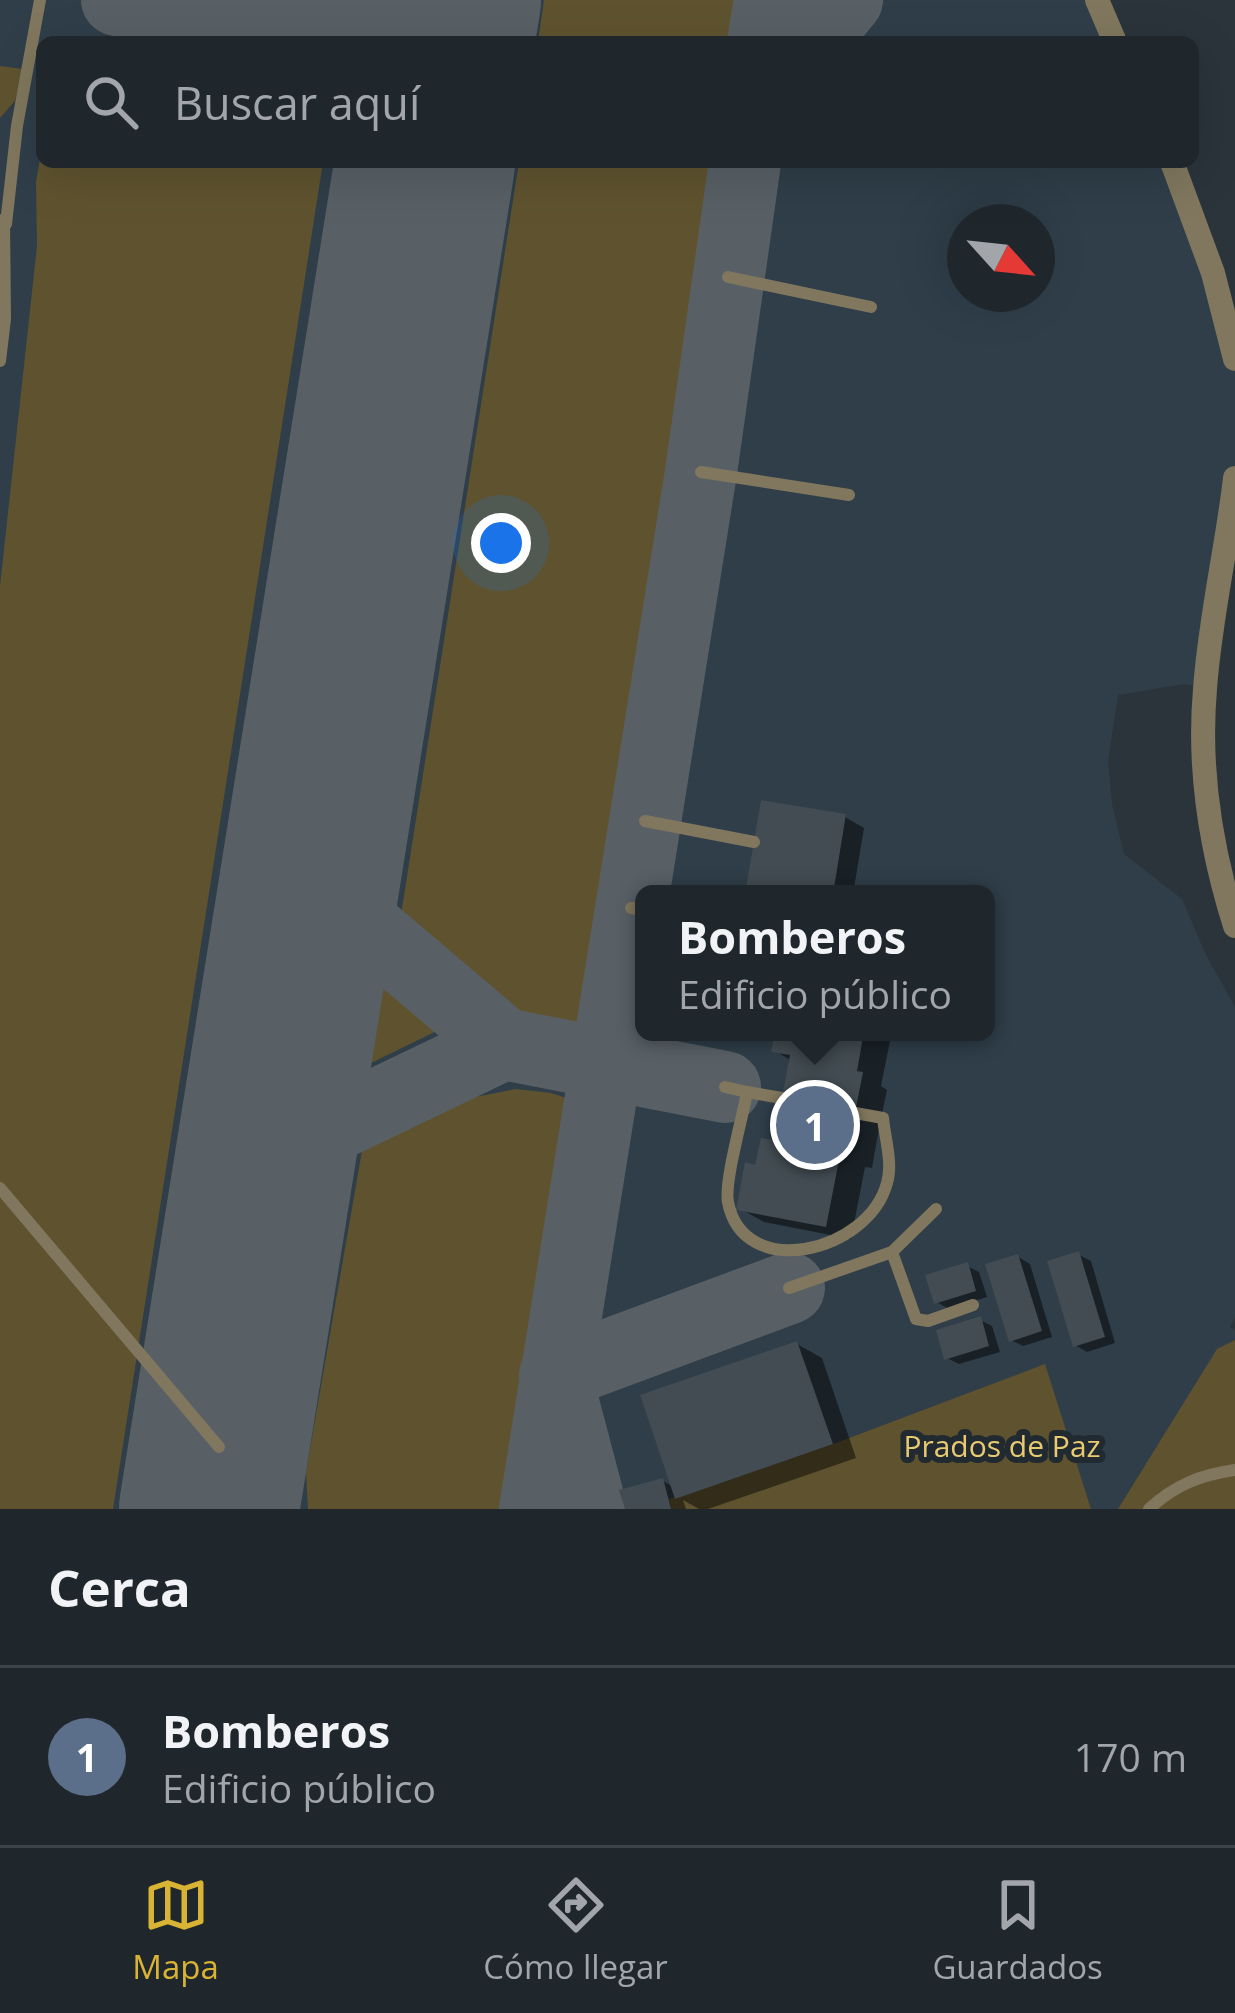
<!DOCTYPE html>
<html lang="es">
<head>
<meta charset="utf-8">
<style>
	:root { --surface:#20272c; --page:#282f34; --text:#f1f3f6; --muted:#a2a5a9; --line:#3d4448; --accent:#d9b334 }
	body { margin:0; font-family:"Open Sans",sans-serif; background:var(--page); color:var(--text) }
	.compass { position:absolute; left:947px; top:204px; width:108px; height:108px; border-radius:50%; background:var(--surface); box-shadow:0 12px 48px #0002; rotate:117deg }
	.you { position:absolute; left:501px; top:543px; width:42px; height:42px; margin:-30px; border:9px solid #fff; border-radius:50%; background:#1a73e8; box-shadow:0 0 0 18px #1a73e833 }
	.badge { display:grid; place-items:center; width:78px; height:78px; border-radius:50%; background:var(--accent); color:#fff; font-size:39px; font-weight:700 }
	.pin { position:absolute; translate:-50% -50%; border:6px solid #fff; box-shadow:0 3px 12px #0006 }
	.popup { position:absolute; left:635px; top:885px; width:360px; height:156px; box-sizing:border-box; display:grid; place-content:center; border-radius:18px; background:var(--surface); filter:drop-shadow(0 3px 9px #0005); font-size:39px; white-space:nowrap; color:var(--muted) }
	.popup b { font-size:45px; color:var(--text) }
	.popup::after { content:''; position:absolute; left:50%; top:100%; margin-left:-24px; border:24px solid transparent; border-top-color:var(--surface) }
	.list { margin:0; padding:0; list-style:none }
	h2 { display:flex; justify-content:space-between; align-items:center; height:156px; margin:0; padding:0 48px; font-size:51px }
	h2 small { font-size:39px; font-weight:400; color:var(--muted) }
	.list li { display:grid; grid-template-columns:78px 1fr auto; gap:36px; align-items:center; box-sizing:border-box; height:180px; padding:0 48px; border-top:3px solid var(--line) }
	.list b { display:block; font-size:45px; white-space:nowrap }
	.list p { margin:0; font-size:39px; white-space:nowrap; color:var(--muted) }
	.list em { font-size:39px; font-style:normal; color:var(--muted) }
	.icon { flex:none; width:66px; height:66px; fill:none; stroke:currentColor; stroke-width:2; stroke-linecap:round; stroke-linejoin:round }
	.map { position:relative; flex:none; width:1235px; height:1509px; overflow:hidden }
	.search { position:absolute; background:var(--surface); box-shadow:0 12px 48px #0002; left:36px; right:36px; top:36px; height:132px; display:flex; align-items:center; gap:30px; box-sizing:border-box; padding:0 42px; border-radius:18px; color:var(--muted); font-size:45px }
	.sheet { height:336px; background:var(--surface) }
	nav { display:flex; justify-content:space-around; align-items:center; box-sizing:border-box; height:168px; border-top:3px solid var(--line); background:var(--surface); font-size:33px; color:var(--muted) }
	nav a { display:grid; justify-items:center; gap:6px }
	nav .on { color:var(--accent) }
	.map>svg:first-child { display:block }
	.built { fill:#2f3e49; fill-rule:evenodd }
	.green { fill:#5f532f }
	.shadow { fill:#0007 }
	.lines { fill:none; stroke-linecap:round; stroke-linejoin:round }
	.taxiway { stroke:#586066; stroke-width:72 }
	.runway { stroke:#586066; stroke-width:180 }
	.building { fill:#424c52 }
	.lane { stroke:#80775e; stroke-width:12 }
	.street { stroke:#80775e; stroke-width:24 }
	.labels { text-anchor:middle; stroke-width:12; stroke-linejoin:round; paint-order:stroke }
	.park-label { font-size:30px; fill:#e8ca70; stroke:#212a31 }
</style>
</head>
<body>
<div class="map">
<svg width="1235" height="1509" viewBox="0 0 1235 1509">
	<rect width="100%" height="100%" fill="#2b343b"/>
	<!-- built -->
	<path class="built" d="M0,0H1097L1115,42H42V162H1172L1235,359V478L1205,687L1184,684L1118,695L1108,761L1112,804L1124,854L1182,899L1206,955L1235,1007V1317L1230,1327L1235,1330V1340L1217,1350L1118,1509H1091L1044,1365L833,1444L670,1499L671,1509H0ZM965,222H1037V294H965ZM644,894H986V1032H644Z"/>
	<!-- green -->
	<g class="green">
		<polygon points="544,0 758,0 751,42 538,42"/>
		<polygon points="0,66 23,69 15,101 0,118"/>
		<polygon points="42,147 42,162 323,162 113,1509 0,1509 0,586 37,246 36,182"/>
		<path d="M519,162H732L596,1018L586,1027C499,1023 449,985 401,915Z"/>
		<polygon points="385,975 447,1026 371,1063"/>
		<polygon points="516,1089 551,1093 572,1100 577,1111 516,1509 308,1509 306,1472 363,1145 449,1102"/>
		<polygon points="1235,1340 1235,1509 1118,1509 1217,1349"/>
		<polygon points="1045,1364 1091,1509 671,1509 669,1499 833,1444"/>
	</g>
	<!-- shadow -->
	<g class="shadow">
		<polygon points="845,817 864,828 853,894 748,894"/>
		<polygon points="778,1032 874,1032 890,1041 881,1086 887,1090 879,1128 872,1168 865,1167 851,1239 764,1222 739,1208 758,1168 776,1144 792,1061 774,1050"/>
		<polygon points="1079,1255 1091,1261 1115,1343 1087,1352 1075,1345"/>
		<polygon points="1018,1257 1030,1264 1052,1337 1023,1346 1011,1340"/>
		<polygon points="967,1266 979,1272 987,1297 949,1309 937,1302"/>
		<polygon points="980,1320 992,1326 1000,1352 959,1364 947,1358"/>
		<polygon points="797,1344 822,1358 856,1458 708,1509 699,1509 683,1500 686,1509 628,1509 663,1481 675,1488"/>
	</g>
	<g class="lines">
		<!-- taxiway -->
		<g class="taxiway">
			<polyline points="117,0 419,42"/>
			<polyline points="763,42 770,0"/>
			<polyline points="812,42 847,0"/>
			<polyline points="311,880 504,1044 725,1087"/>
			<polyline points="266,1158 504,1044"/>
			<polyline points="555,1375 789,1288"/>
			<polyline points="562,1399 591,1509"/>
			<polyline points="535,1509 701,472 745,162"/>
		</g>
		<!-- runway -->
		<g class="runway">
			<polyline points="444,42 451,0"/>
			<polyline points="209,1509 425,162"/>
		</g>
	</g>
	<!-- building -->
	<g class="building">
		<polygon points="761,800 846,814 833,894 745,894"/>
		<polygon points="775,1032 864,1032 857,1071 863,1072 855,1113 847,1156 840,1155 826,1227 736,1210 745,1162 755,1165 761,1138 774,1140 790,1055 771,1052"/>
		<polygon points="1079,1251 1105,1337 1073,1347 1047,1261"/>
		<polygon points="1018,1254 1042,1331 1009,1342 985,1264"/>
		<polygon points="968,1262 976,1291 934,1304 925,1275"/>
		<polygon points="981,1316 989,1346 944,1360 936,1330"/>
		<polygon points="797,1341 833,1444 675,1499 640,1395"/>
		<polygon points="663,1478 671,1509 625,1509 619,1490"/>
	</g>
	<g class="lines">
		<!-- lane -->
		<g class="lane">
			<polyline points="6,224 17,126 40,0"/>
			<polyline points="728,277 871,307"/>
			<polyline points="0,361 5,319 4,219"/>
			<polyline points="701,472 849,495"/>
			<polyline points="645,821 754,842"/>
			<polyline points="631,908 644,910"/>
			<polyline points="725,1087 747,1092"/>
			<path d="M782,1098L747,1092C743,1116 724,1182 728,1202C743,1282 868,1253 887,1183C893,1164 885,1138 883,1118L855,1113"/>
			<polyline points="0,1188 219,1447"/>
			<polyline points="892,1252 916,1319 928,1321 973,1305"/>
			<polyline points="789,1288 892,1252 936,1209"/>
			<path d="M1149,1509C1175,1485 1200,1475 1235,1470"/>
		</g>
		<!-- street -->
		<g class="street">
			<polyline points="1097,0 1115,42"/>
			<polyline points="1172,162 1213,273 1235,359"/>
			<path d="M1235,478C1227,548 1210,618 1205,689C1198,769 1211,850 1235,926"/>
		</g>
	</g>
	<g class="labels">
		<!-- park labels -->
		<g class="park-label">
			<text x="1002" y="1457">Prados de Paz</text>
		</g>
	</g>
</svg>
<svg class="compass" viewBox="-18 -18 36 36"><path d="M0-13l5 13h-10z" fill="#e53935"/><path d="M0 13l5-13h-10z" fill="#a2a5a9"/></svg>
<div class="you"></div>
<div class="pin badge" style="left:815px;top:1125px;background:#5c6f8a">1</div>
<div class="popup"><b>Bomberos</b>Edificio público</div>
<div class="search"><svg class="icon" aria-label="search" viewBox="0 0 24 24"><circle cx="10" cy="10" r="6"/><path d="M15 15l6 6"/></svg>Buscar aquí</div>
</div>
<section class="sheet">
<h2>Cerca<small></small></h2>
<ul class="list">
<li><span class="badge" style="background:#5c6f8a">1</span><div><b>Bomberos</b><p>Edificio público</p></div><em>170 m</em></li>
</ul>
</section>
<nav>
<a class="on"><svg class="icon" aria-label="map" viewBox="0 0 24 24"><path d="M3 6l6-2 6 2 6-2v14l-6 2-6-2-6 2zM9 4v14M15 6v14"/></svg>Mapa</a>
<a><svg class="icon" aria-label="directions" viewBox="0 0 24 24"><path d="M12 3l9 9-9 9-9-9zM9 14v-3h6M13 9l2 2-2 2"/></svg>Cómo llegar</a>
<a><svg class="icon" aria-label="saved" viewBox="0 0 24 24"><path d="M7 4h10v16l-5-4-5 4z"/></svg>Guardados</a>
</nav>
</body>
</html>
